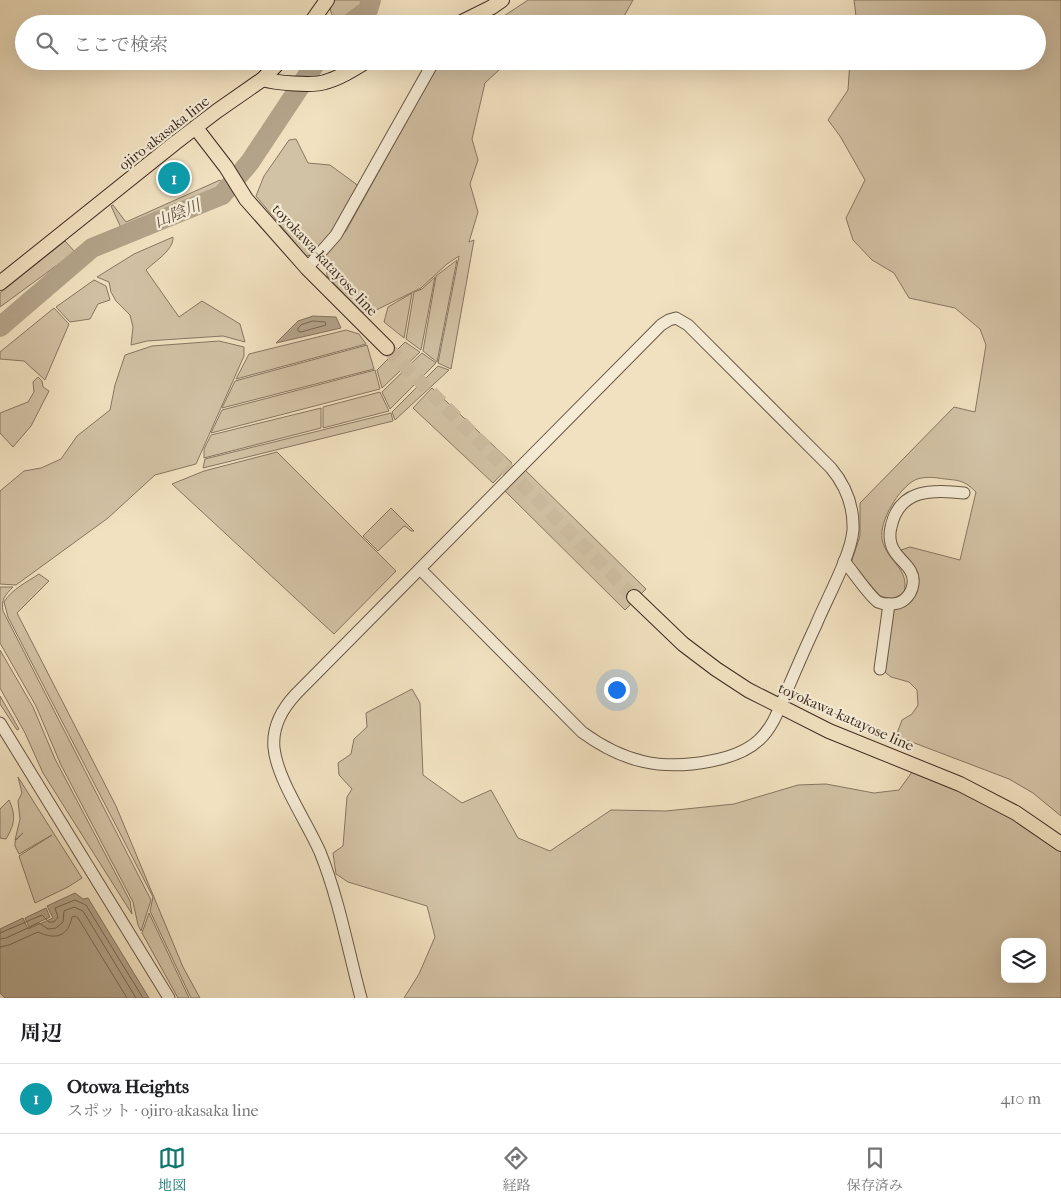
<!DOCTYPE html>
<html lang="ja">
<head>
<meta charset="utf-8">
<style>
	:root { --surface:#fff; --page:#f2f2f2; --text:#202124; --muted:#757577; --line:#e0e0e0; --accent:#0f766e }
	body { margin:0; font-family:"IM FELL French Canon","Noto Serif JP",serif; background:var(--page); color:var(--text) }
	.controls { position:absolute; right:15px; bottom:15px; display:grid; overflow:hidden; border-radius:10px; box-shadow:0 5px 20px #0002 }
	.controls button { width:45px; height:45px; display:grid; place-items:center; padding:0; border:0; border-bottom:1px solid var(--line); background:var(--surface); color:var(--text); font:25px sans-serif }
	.you { position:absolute; left:616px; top:689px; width:18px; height:18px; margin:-12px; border:4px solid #fff; border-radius:50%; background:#1a73e8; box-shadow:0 0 0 8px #1a73e833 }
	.badge { display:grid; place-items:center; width:32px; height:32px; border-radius:50%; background:var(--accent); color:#fff; font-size:16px; font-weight:700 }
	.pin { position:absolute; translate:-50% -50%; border:2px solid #fff; box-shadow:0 1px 5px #0006 }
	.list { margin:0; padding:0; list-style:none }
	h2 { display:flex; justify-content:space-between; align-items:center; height:65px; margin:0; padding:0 20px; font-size:21px }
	h2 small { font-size:16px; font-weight:400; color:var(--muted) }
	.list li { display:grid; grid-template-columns:32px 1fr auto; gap:15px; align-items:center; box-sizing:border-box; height:70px; padding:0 20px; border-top:1px solid var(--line) }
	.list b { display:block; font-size:19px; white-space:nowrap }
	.list p { margin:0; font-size:16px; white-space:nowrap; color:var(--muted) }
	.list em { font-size:16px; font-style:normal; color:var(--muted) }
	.icon { flex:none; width:28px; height:28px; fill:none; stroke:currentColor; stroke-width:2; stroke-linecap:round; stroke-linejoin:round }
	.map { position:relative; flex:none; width:1061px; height:998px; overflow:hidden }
	.search { position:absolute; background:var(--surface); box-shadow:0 5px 20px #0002; left:15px; right:15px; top:15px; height:55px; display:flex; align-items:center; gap:12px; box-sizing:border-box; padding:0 18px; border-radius:28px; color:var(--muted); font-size:19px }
	.sheet { height:135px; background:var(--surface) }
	nav { display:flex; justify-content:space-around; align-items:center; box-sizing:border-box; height:70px; border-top:1px solid var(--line); background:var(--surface); font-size:14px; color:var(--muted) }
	nav a { display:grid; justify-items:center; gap:2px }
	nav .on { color:var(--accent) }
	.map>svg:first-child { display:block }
	.green { fill:#d2c2a5; stroke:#877662; fill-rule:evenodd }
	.water { fill:#b3a389; stroke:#83735f }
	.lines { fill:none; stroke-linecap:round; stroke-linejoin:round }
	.shore { stroke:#786654; stroke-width:1 }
	.river { stroke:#b3a389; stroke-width:20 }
	.major-tunnel { stroke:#cdbca0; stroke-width:14; stroke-dasharray:14 7; stroke-linecap:butt }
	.minor-casing { stroke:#695847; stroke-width:13 }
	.major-casing { stroke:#3c2a1f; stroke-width:16 }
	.minor { stroke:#f6ecd6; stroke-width:11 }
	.major { stroke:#f1e1c0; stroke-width:14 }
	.labels { text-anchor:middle; stroke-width:4.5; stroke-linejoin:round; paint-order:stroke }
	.street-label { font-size:15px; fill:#3c2a1f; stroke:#f6ecd6 }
	.water-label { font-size:16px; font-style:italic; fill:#604e3f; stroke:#f6ecd6 }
</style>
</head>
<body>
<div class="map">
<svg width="1061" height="998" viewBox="0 0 1061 998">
	<rect width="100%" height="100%" fill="#f1e1c0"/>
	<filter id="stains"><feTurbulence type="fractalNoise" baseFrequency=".004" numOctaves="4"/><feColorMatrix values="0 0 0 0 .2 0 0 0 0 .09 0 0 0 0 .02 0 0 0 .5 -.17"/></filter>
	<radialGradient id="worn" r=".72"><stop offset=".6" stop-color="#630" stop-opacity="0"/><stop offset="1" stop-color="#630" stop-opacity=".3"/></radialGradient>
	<!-- green -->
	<g class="green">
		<path d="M333,0H369C365,12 347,18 336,21C331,14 328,9 333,0Z"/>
		<polygon points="528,0 633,0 623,18 623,24 492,24"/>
		<path d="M854,0H1061V816L1033,793L1009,779L896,736L902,720L912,714L918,705L917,690L909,682L891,677L881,669L893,609C916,607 923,586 914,567C911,561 905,555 901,550L910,547L960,560L976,492C962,478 957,481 938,478C931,477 921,477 915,480C899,488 879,521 882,539C887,563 910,567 904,593L892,599L880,596L851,563L860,536V503L954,407L975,412L986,345L980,329L955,308L909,298L894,273L872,260L853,240L846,218L865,180L840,136L828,120L848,90L850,61H1037V24H857Z"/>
		<polygon points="440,61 510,61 500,69 485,83 472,139 478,160 470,184 478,212 469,242 474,240 451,369 438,363 459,256 447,264 421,288 370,313 361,312 327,276 325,255 346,231"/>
		<polygon points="296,139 308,163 330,165 356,184 359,189 333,233 314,254 306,256 256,196 264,176 289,140"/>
		<polygon points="220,180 224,187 210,196 123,232 111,206 113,205 126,222"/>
		<path d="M173,237C174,250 155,261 146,270L179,317L202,301L240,324L245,342L223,336L147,341L131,345L133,327L130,315L116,301L111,292L109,282L97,277L134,254Z"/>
		<polygon points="65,241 75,252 0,307 0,293"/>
		<polygon points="457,260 437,362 423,351 436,276"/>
		<polygon points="435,277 421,350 406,339 414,292 422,289"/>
		<polygon points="94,280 106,286 110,300 98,304 90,319 70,322 56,307"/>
		<polygon points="412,293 404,338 384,322 388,307"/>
		<polygon points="54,308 69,324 45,380 24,361 0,359 0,352"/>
		<polygon points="346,330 359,334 366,344 236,379 249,354"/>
		<polygon points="219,341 244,347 244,356 196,464 155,475 108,518 16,585 0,584 0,491 24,471 41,468 61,459 77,436 110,410 115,385 125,355 152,346"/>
		<polygon points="405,342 420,352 382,388 377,370"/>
		<polygon points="367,345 374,369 222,408 235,381"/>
		<polygon points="422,353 436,363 390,409 382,392"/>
		<polygon points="438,366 449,370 395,420 392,412"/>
		<polygon points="375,370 380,389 211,433 222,410"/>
		<polygon points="38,377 42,381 43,387 49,391 31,426 13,447 0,433 0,413 28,402 34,392 33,382"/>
		<polygon points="432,388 512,463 493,483 413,408"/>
		<polygon points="380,392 389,411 323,428 323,407"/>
		<polygon points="321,408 321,428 204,458 204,449 211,435"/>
		<polygon points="391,413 393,421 203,468 205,459"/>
		<polygon points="277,452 396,571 334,634 172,484 204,471"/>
		<polygon points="525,470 646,589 625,610 505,491"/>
		<polygon points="391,508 414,531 411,531 405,526 403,527 378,551 363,536"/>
		<path d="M39,574L49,581L17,613L116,806L183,967L200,998H191L150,911L153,897L8,617L4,602C12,589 27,582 39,574Z"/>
		<path d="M0,587H13C5,595 1,600 3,611L151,900L141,931L138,925L133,902L61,765L36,706L0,643Z"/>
		<polygon points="0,650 33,707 55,759 130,901 132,914 43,773 25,733 0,688"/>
		<path d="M412,689L420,703L423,775L462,803L491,790L518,838L550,851L611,810L666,811L734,804L798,785L826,784L874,793L899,790L915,768L1061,839V998H404L419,974L435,937L427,906L348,882L336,874L333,853L343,846L347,797L352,789L339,775L338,763L351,754L354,739L367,727L366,713ZM1005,942H1042V979H1005Z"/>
		<polygon points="0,696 19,729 17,730 0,704"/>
		<polygon points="18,777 82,878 68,887 35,903 19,856 52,835 19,854 15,846 15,841 23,833 15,840 20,819 18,801 22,793"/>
		<path d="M9,800C16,815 15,824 6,839L0,838V809Z"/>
		<polygon points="149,913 189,998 178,998 142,933"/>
	</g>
	<!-- water -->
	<g class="water">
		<polygon points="313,316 336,317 341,328 276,343 298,321"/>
		<polygon points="75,893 83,899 88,898 149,998 5,998 0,993 0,929 23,918 28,929 53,918 47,906"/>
		<polygon points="46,908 50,917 29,927 25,918"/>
	</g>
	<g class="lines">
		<!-- shore -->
		<g class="shore">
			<polygon points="313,321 325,322 326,325 301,332 298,331 298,328 301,325"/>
			<polyline points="0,933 42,915 49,922 54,922 58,917 55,908 75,900 86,905 143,998"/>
			<polyline points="0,939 6,938 39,923 48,929 56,928 63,922 64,911 74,907 83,911 136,998"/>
			<path d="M0,947L9,945L38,932C55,940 68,937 72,917L75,916L78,918L127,998"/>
		</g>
		<!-- river -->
		<g class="river">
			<polyline points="349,24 368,10 371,0"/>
			<polyline points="0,327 92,248 222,195 250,162 317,61"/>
		</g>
		<!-- major-tunnel -->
		<polyline class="major-tunnel" points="387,348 634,597"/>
		<!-- minor casing -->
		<g class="minor-casing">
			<g id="minor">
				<polyline points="307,268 336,235 434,61"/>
				<path d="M844,561C852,570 869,596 878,602C885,605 898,605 904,600C909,596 912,591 913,584C915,569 902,563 895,552C890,545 889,535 891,527C899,489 932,489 964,493"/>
				<polyline points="880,669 889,604"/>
				<polyline points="0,723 169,998"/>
				<path d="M361,998C348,950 339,899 320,852C307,822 277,779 274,748C272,727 282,709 296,694L661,325L669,320L676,318L688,325L831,468C846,486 854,506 853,530C851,556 826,600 816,625C806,646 797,667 788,688C780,706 774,726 759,740C746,752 727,758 711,761C661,771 623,762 582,732L420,569"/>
			</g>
		</g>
		<!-- major casing -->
		<g class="major-casing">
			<g id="major">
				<polyline points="310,24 327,0"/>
				<polyline points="458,24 492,7 502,0"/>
				<path d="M263,79C275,83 313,86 325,82C340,78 354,69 367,61"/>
				<polyline points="196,128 226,167 246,199 307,268 387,348"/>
				<polyline points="0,283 175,143 217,111 263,79 280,61"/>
				<polyline points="634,597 683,644 716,669 748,690 829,731 960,784 1016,813 1061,844"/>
			</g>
		</g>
		<!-- minor -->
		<use href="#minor" class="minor"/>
		<!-- major -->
		<use href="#major" class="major"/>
	</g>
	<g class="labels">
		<!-- street labels -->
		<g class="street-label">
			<text transform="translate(164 133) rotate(-38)" y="5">ojiro-akasaka line</text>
			<text transform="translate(325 260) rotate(47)" y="5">toyokawa-katayose line</text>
			<text transform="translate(846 717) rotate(24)" y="5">toyokawa-katayose line</text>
		</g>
		<!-- water labels -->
		<g class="water-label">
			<text transform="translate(177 213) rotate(-22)" y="6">山陰川</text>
		</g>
	</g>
	<rect width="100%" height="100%" filter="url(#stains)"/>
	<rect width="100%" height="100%" fill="url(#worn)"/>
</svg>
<div class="controls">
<button><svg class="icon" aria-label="layers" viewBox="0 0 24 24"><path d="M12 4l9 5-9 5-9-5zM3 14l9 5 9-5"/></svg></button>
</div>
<div class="you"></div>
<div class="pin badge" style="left:174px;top:178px;background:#0f9aa8">1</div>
<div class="search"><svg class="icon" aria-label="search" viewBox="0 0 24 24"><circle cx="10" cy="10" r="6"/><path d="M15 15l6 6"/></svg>ここで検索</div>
</div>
<section class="sheet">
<h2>周辺<small></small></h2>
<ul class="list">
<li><span class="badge" style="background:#0f9aa8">1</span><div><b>Otowa Heights</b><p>スポット · ojiro-akasaka line</p></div><em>410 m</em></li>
</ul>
</section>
<nav>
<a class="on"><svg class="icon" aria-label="map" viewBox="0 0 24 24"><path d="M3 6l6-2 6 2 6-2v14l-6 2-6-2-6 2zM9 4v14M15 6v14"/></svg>地図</a>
<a><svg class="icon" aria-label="directions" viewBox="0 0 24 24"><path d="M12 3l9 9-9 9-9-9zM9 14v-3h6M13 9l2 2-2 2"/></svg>経路</a>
<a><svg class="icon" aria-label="saved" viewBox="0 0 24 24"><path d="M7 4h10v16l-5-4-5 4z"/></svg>保存済み</a>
</nav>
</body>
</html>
